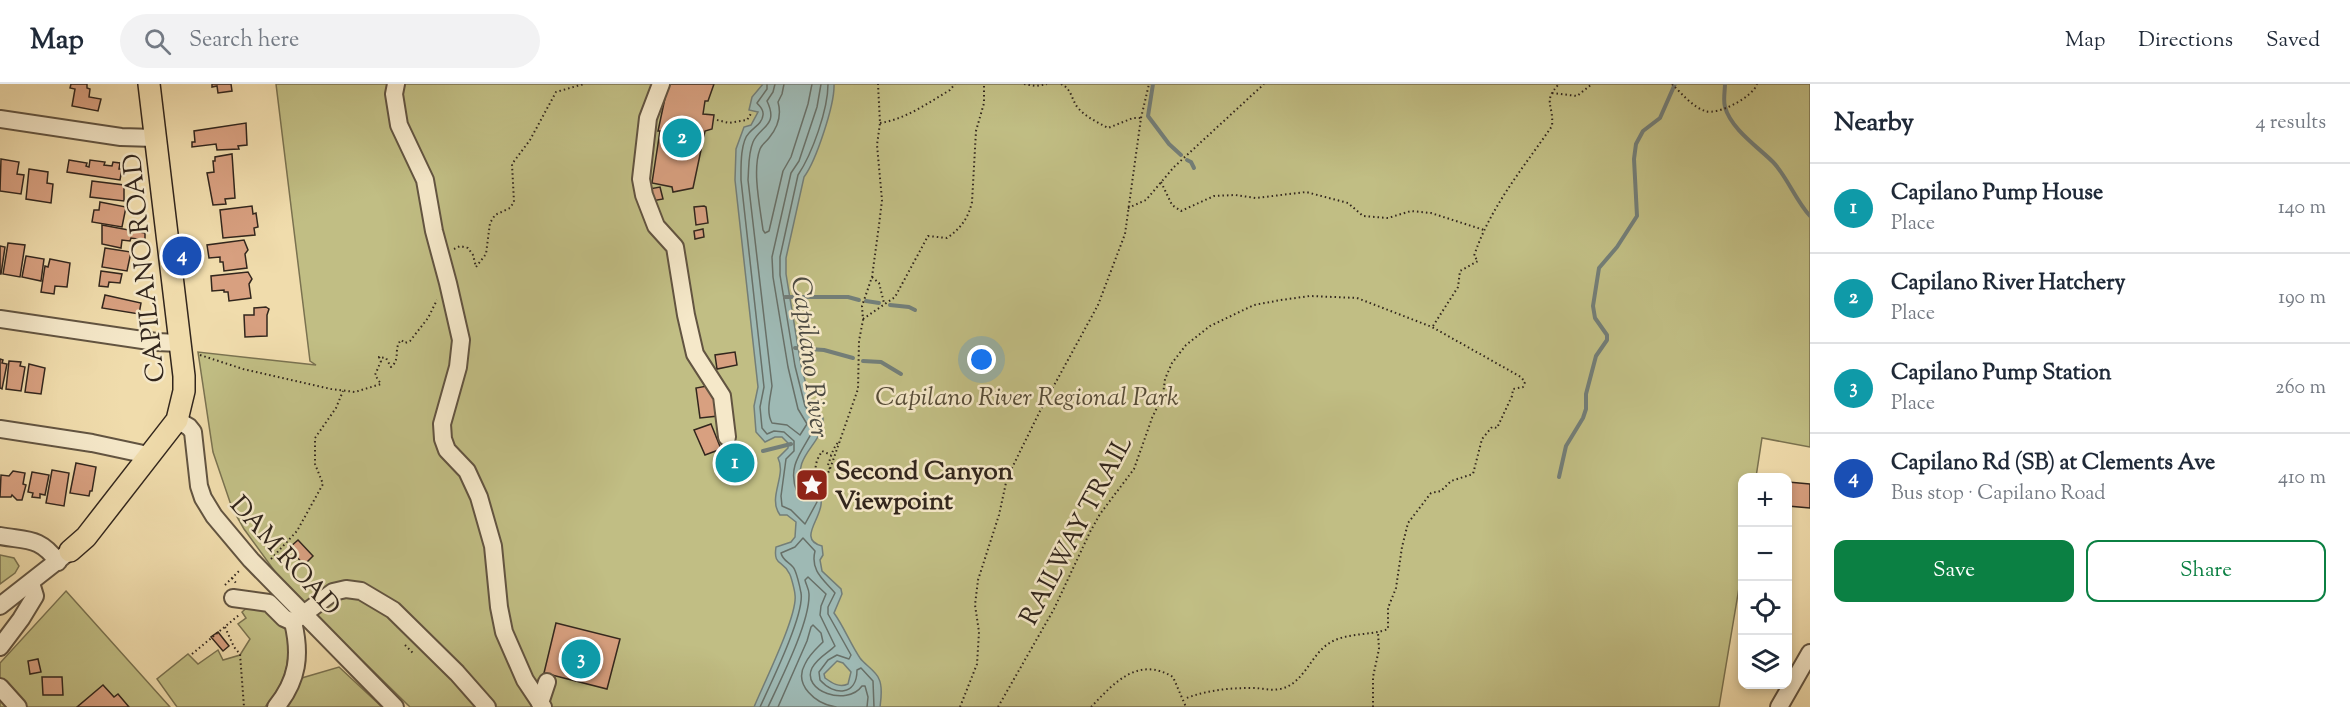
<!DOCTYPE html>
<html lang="en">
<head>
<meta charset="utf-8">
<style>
	:root { --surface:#fff; --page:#f2f2f3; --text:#1f2937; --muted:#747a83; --line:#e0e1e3; --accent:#0b8043 }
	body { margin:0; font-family:"Sorts Mill Goudy",serif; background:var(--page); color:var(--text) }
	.controls { position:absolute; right:18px; bottom:18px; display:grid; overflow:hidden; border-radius:12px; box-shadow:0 3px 9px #0003 }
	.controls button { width:54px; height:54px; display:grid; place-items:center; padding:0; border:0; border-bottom:2px solid var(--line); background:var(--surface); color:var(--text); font:30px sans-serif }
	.you { position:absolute; left:982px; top:276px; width:21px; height:21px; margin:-15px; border:4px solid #fff; border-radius:50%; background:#1a73e8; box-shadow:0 0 0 9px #1a73e833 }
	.badge { display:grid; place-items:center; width:39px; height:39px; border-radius:50%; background:var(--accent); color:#fff; font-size:20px; font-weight:700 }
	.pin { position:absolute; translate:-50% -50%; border:3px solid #fff; box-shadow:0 2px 6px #0006 }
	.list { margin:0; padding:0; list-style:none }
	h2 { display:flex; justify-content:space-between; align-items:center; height:78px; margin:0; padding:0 24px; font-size:26px }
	h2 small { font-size:20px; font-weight:400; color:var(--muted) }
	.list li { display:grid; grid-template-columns:39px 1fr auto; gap:18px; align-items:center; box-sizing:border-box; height:90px; padding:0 24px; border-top:2px solid var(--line) }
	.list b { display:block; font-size:22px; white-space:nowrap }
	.list p { margin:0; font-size:20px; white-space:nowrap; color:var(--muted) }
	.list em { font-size:20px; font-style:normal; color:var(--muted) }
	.actions { display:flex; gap:12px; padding:18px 24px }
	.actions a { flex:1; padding:14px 0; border:2px solid var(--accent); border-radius:12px; text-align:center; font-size:21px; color:var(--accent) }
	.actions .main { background:var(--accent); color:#fff }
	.icon { flex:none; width:33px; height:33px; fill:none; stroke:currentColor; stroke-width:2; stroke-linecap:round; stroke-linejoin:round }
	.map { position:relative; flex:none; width:1810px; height:623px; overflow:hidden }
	header { display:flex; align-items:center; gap:36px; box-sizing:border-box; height:84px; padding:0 30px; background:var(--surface); border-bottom:2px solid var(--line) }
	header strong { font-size:28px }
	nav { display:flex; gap:33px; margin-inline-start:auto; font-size:21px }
	.search { width:420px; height:54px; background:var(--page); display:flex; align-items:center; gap:15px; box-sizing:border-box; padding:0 21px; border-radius:33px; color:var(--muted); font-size:22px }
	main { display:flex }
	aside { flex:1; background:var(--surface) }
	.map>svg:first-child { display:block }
	.green { fill:#c1be84; stroke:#7a7250; stroke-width:1.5 }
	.water { fill:#9eb9b4; stroke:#737e78; stroke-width:1.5; fill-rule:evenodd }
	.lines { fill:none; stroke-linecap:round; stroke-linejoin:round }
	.shore { stroke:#687068; stroke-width:1.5 }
	.stream { stroke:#737e78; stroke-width:4 }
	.building { fill:#d8a080; stroke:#32261d; stroke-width:1.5 }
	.minor-casing { stroke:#625441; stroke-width:20 }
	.major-casing { stroke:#32261d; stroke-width:24 }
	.path { stroke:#32261d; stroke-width:2; stroke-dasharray:1.5 3; stroke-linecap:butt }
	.minor { stroke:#f5e8c9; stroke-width:16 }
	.major { stroke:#f0dcac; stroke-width:21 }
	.labels { text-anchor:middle; stroke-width:5; stroke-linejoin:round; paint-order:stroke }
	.street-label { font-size:26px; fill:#32261d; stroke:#f5e8c9 }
	.park-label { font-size:26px; font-style:italic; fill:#564c37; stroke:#f5e8c9 }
	.poi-label { font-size:26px; font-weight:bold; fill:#32261d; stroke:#f5e8c9; text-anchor:start }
	.water-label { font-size:27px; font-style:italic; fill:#4d4b43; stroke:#f5e8c9 }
</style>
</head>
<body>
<header>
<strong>Map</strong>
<div class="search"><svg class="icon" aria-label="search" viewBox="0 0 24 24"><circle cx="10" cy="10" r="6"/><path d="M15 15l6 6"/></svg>Search here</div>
<nav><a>Map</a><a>Directions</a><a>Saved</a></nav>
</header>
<main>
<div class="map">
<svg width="1810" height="623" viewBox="0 0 1810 623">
	<rect width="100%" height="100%" fill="#f0dcac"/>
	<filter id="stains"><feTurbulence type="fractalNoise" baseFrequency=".00333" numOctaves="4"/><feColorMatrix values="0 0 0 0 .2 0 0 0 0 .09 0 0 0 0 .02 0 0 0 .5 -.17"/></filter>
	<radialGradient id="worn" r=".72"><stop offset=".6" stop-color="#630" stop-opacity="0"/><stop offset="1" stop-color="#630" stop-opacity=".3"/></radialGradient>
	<!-- green -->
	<g class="green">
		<polygon points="276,0 1810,0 1810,363 1762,354 1756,393 1742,394 1742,486 1719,623 410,623 284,500 244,445 232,424 213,368 198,268 316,281 310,277"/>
		<polygon points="0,471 14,474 19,482 15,489 0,500"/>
		<polygon points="66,507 170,623 0,623 0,579"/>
		<path d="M252,519L261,520L287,541C290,576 289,595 265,623H177L157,595L188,570L198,580L218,566L223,576L240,571L250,555L238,540L246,534L242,528Z"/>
		<polygon points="339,583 382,623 281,623 295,596"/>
	</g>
	<!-- water -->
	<path class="water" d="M763,0H834C835,20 816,77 804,93L786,174V190L801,281L811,320L816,328L823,334C823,363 792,368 802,404L805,407H817C834,426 792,454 822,462L823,471L820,476L822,487L841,505L842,510L834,529C844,543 850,559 860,574C865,581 876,587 879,595C883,603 881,615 880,623H754C763,601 798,531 795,511C795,508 791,491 789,489C783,476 773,482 776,463L791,458L795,453L796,438L787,431H780C767,413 787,392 778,374L788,364V359L782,353H775L765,358L756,348L754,322L758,303L735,96L736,65L744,43L751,41L758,28L749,26L752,13ZM837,577L843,579L851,588L848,600C839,604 832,599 825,594L824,590Z"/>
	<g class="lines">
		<!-- shore -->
		<g class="shore">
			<path d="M767,0V5L757,19C759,22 764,25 763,31C762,40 754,43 749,49C740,58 741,84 741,96L764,303L760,323L762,344L767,350L774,347L784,348L794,357V367L786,375L781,412L782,422L791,426L805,440L817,418L814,413L803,412L797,408C785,379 807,363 817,338L805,322L795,282L780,191V173L798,91C812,70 828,26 828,0"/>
			<path d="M775,0L773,8L767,17C779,42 760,42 753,58C748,70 749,83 748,96L772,302C770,315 766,328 772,339L787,341L800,351L807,340L798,325L788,283L773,193L772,173L791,89L799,77L817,23L821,0"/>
			<path d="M784,0L782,10L778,18C782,32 778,43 769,54C766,58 762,60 760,65C752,86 760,123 763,146L765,149L769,147L783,87L791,73L808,20L812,0"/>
			<path d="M760,623C770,601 805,530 801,509C800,503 796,486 793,483C788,477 783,477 781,469L795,463L803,454L815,467C810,487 824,496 835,509L828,523V530L851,571L849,575L837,571L828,576L819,588L820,596C834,612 857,612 857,586L861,584L873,597L874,623"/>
			<path d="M768,623C781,595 810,538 809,510C809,505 806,501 805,496L808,493L826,510L821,522L820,531L835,562C828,569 818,573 812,584C801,607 847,623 862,602H865L868,613L867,623"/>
			<path d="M778,623L807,557L811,543L813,541L821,549L823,558C817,564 809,571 805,580C793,601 816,620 836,623"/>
		</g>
		<!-- stream -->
		<g class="stream">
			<polyline points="1153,0 1148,32 1169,60 1181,71"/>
			<path d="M1725,0C1725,7 1723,16 1725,23C1731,45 1758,63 1773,78C1786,91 1796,117 1810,132"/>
			<polyline points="1187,76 1191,78 1194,84"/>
			<polyline points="785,213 848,213 859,216"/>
			<polyline points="866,217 879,219"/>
			<polyline points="890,221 909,223 915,226"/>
			<polyline points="795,264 824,266 853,274"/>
			<polyline points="863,277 881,278 901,290"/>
			<polyline points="763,367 791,360"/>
			<polyline points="1559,393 1566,362 1583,334 1586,325 1586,310 1596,272 1607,256 1607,251 1595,234 1593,222 1599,184 1617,163 1637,132 1634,75 1636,60 1643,47 1660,34 1675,0"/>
		</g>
	</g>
	<!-- building -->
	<g class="building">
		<polygon points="71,0 87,0 87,4 90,5 89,13 101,15 98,27 72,22 75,5 70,4"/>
		<polygon points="212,0 231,0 232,7 218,9 217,2 212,3"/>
		<polygon points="668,0 714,0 708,17 705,17 703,30 714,31 712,45 705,47 693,104 673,108 672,103 652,99 660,47 658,47"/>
		<polygon points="246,39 247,61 238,62 239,65 217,66 216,60 192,63 192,58 195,58 194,47"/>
		<polygon points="232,70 235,114 225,115 226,120 213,121 207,89 214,88 213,77 215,77 215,73"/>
		<polygon points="1,75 19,78 17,90 24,91 21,110 0,107"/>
		<polygon points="69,76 87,79 86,82 89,83 90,76 105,78 104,81 112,82 113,78 120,79 119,85 122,85 120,96 67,88"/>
		<polygon points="29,85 48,88 47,99 53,100 51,119 26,115"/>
		<polygon points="92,97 124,101 124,117 90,113"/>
		<polygon points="660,103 663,115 652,117 649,105"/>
		<polygon points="100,118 126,123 122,143 92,138 94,126 99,126"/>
		<polygon points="252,122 253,130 256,129 258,143 254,144 255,151 223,154 220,126"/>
		<polygon points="704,122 706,123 708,139 696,141 694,123"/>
		<polygon points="102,141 145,149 145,156 131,154 130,157 122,156 121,164 102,160"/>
		<polygon points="703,145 704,153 695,155 694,147"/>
		<polygon points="244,156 248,166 245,170 247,184 224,187 223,178 220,178 220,173 209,174 207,161"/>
		<polygon points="8,159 25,161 20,193 3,190"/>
		<polygon points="0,162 5,163 1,190 0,190"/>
		<polygon points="105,164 131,168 127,187 102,183"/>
		<polygon points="26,172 44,175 41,197 22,193"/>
		<polygon points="50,175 70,179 67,203 55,202 54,210 41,208 45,182 48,183"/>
		<polygon points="101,187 122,190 120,199 109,198 108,203 99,202"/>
		<polygon points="248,188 252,195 249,200 251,214 229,217 228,208 224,208 224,206 212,207 211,192"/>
		<polygon points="105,211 141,219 139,230 102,224"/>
		<polygon points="266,223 269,225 267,231 267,252 245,253 244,231 254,231 254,224"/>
		<polygon points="735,268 737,281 717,285 715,271"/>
		<polygon points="0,275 3,276 2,279 7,280 2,305 0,304"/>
		<polygon points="9,277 21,278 20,282 25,283 21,307 6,305"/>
		<polygon points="29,280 45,284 41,310 25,308"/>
		<polygon points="712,301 718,332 700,334 696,304"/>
		<polygon points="711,340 721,365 705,371 694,346"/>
		<polygon points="735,358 755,384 735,399 715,374"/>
		<polygon points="76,379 96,383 92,407 90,407 89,412 70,409"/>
		<polygon points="52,386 69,389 64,422 46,419"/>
		<polygon points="13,387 25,389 23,400 26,401 22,416 17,416 12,411 11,413 0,413 1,391 9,392"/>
		<polygon points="32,388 49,391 45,411 40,410 40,414 32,413 33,409 28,408"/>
		<polygon points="1788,398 1810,400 1810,424 1788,422"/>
		<polygon points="298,456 313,472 304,481 289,464"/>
		<polygon points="556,539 620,555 607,605 544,589"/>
		<polygon points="218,548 229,562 223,567 211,553"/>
		<polygon points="38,575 41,588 30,590 28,577"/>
		<polygon points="42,593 62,593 63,611 43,611"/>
		<polygon points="103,601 114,613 118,610 129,623 77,623"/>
	</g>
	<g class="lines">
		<!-- minor casing -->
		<g class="minor-casing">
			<g id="minor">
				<polyline points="396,0 394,10 399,41 425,96 434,147 448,199 461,256 458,283 442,340 443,355 447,366 467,387 479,413 493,462 499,523 504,548 525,596 543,623"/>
				<polyline points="661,0 648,34 641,95 644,111 656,142 675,163 686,231 695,270 722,312 727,353"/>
				<polyline points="0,35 121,53 155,54"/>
				<polyline points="0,235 156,258 180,259"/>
				<polyline points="177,336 189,343 193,348 199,402 203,414 214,432 251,476 395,623"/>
				<polyline points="0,345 92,359 148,371"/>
				<path d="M0,452C28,457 40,453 58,478"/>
				<polyline points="233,514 269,519 284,534 293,538"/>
				<polyline points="0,522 70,467"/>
				<polyline points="0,563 21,535 35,512 31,499"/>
				<polyline points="0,603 18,623"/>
				<polyline points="540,619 547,598"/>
				<path d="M276,623C298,596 301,571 293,538L333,508L346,505L361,507L393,526L457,589L487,623"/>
				<polyline points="1779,623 1810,569"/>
			</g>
		</g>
		<!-- major casing -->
		<g class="major-casing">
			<polyline id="major" points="70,467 86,453 177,336 184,307 184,292 149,0"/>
		</g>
		<!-- path -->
		<g class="path">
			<polyline points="1024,0 1036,2 1047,0"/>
			<path d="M1061,0C1072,5 1071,15 1078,24C1086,33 1097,38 1108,44L1133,34H1141"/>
			<path d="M1672,0C1681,9 1693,23 1705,27C1718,32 1754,12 1757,0"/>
			<polyline points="1552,9 1577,12 1592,0"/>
			<polyline points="717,36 729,39 747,36 752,28"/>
			<path d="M880,39C906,35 928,19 950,6L955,0"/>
			<polyline points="1161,98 1172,121 1181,127 1214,112 1235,111 1256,114 1306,108 1348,119 1363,132 1388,134 1411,127 1431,129 1484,146"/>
			<polyline points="1128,124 1146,116 1174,83 1264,0"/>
			<polyline points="454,165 460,162 468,164 473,171 476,183 486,170 490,139 495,131 510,124 514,118 512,80 530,56 556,8 584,0"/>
			<polyline points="872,193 879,199 884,219"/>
			<path d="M863,235L895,213L928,152L947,154C960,145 968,135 972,118L976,47L984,19V0"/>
			<path d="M1433,242L1458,203L1460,187L1478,177L1474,172C1490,123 1524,83 1552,42C1554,20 1542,18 1559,0"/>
			<path d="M200,271L243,285L331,305L355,308L381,300L375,291L381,277L379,273L386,274L391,283C401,275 393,265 401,256L405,259L410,257L428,234L437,216"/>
			<path d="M830,385L828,381C831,373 833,362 840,357"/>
			<polyline points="815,391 825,395 830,385 858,305 859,257 863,236 862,222 872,193 879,141 882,116 877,61 880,39 878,0"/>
			<polyline points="812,401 817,376 822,367 831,371"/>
			<polyline points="271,475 297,447 323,400 315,380 315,354 336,324 343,307"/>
			<polyline points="232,494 236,499"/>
			<polyline points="225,501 240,486"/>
			<polyline points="225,543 234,563 240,570 244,623"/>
			<polyline points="405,561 414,570"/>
			<polyline points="192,570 239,531 238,530"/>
			<polyline points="960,623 977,580 979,548 975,521 978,496 999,431 1007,394 1040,327 1098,221 1125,150 1141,34 1149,0"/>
			<path d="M998,623L1054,525L1090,448L1100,430L1134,385L1152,334L1163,311L1165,295L1172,279L1186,261L1210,242L1254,221L1281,216L1310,212L1357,214L1432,243L1521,293L1525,298L1523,303L1513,305L1512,312L1497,344L1492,343L1482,355L1473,390L1451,397L1441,407L1431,409L1408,439L1402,463L1396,504L1388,524V545C1367,553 1341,547 1323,564C1309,577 1301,601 1280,605C1271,607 1262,604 1253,604C1228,604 1207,606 1184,615"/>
			<path d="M1091,623C1115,598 1138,572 1173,593L1186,623"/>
			<polyline points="1373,623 1373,593 1379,565 1378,549"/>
		</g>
		<!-- minor -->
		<use href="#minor" class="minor"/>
		<!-- major -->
		<use href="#major" class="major"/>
	</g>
	<!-- icons -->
	<defs>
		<g id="sight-square" transform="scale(1.725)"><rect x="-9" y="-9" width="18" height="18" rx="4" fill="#8f2418" stroke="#f5e8c9"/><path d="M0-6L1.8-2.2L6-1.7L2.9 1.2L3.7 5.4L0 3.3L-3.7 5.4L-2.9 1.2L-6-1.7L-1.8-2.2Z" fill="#fff"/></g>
	</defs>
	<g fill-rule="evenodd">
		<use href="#sight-square" x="812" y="401"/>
	</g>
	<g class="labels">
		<!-- street labels -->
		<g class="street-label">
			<text transform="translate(143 184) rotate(-96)" y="9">CAPILANO ROAD</text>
			<text transform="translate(1075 446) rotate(-62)" y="9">RAILWAY TRAIL</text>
			<text transform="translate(286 471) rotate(48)" y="9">DAM ROAD</text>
		</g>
		<!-- park labels -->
		<g class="park-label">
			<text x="1027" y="321">Capilano River Regional Park</text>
		</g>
		<!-- poi labels -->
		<g class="poi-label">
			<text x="835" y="395">Second Canyon<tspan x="835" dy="30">Viewpoint</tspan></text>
		</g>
		<!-- water labels -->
		<g class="water-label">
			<text transform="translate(811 273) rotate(83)" y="9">Capilano River</text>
		</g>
	</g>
	<rect width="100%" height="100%" filter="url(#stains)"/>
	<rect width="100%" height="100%" fill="url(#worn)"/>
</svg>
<div class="controls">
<button>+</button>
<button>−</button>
<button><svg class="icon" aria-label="locate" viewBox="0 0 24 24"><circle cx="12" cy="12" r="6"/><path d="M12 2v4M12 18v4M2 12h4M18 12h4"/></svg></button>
<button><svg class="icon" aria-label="layers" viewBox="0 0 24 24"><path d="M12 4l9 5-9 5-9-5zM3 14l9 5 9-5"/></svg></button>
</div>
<div class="you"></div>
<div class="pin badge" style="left:735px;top:379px;background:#0f9aa8">1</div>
<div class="pin badge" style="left:682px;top:54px;background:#0f9aa8">2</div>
<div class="pin badge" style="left:581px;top:575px;background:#0f9aa8">3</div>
<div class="pin badge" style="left:182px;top:172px;background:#1a4fb4">4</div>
</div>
<aside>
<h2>Nearby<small>4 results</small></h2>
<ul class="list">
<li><span class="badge" style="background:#0f9aa8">1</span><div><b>Capilano Pump House</b><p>Place</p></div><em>140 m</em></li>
<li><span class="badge" style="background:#0f9aa8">2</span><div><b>Capilano River Hatchery</b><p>Place</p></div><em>190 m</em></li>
<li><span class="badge" style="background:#0f9aa8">3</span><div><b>Capilano Pump Station</b><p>Place</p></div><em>260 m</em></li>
<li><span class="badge" style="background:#1a4fb4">4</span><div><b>Capilano Rd (SB) at Clements Ave</b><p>Bus stop · Capilano Road</p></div><em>410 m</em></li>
</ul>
<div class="actions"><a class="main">Save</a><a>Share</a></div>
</aside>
</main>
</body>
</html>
